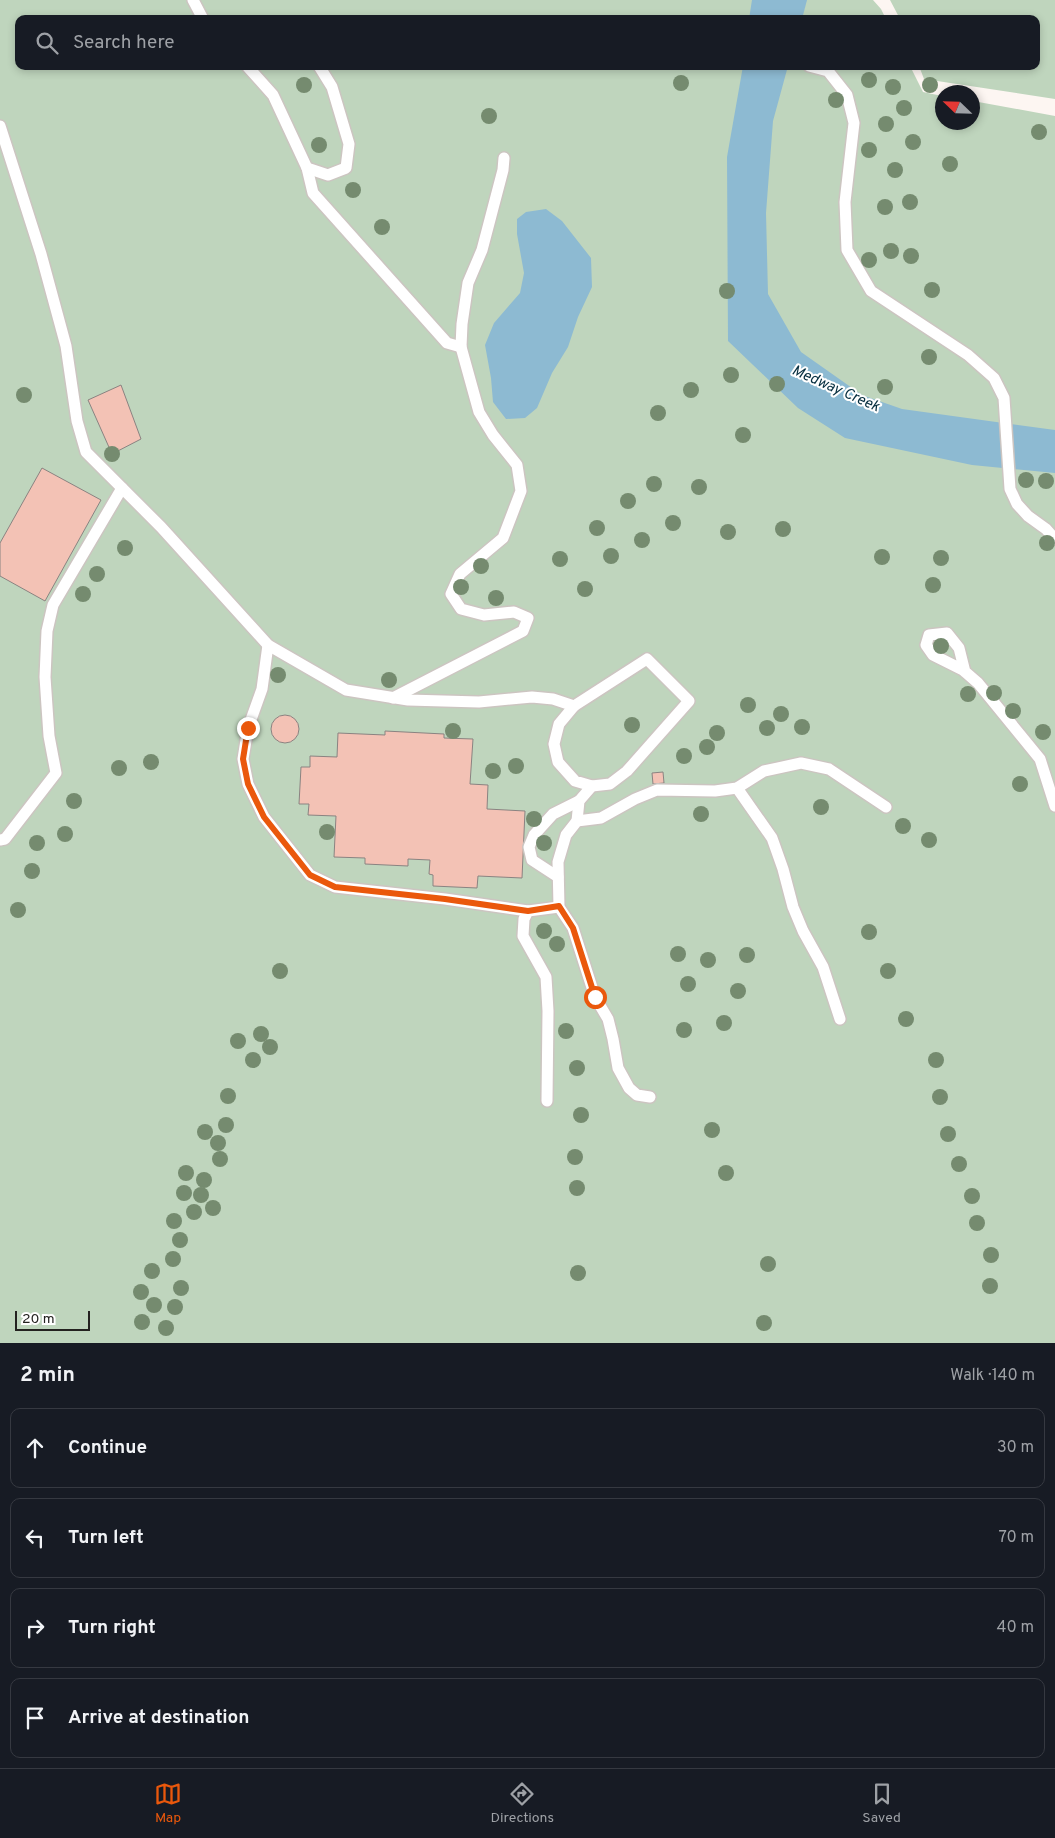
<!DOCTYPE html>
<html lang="en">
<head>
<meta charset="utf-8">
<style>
	:root { --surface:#171b24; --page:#242831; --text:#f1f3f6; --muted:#9ea1a6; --line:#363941; --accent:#ea580c }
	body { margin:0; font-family:Overpass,sans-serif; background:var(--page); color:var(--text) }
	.compass { position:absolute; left:935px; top:85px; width:45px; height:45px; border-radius:50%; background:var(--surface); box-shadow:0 2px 8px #0003; rotate:293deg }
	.scale { position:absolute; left:15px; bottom:12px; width:75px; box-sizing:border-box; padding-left:5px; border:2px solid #242220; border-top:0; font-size:14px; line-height:18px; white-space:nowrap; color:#242220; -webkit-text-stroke:4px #fff; paint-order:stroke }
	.stop { position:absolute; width:15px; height:15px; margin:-11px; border:4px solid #ea580c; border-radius:50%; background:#fff }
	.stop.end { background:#ea580c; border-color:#fff; box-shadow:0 1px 5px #0008 }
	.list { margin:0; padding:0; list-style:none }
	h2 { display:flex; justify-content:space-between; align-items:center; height:65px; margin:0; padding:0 20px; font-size:21px }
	h2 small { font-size:16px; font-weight:400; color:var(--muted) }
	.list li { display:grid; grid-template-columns:32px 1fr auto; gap:15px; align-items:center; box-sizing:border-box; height:80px; margin:0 10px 10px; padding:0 10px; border:1px solid var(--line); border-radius:10px }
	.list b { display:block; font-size:19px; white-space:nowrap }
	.list em { font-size:16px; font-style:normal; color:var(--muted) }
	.icon { flex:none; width:28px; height:28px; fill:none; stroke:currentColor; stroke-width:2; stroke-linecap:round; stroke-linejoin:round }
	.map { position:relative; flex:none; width:1055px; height:1343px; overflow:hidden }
	.search { position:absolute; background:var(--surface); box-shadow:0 2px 8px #0003; left:15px; right:15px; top:15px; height:55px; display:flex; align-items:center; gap:12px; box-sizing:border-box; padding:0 18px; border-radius:10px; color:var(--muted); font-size:19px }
	.sheet { height:425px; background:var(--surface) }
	nav { display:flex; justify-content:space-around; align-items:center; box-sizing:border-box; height:70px; border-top:1px solid var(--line); background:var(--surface); font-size:14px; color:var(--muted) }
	nav a { display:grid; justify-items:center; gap:2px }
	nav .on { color:var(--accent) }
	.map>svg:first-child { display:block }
	.green { fill:#bfd5bd }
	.water { fill:#8dbad2 }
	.building { fill:#f3c2b5; stroke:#8a8381 }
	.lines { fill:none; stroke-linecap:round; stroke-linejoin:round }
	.service-casing { stroke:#ccc5c1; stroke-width:14 }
	.service { stroke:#fff; stroke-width:11 }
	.tree { fill:#758b6f }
	.route { stroke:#ea580c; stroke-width:6 }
	.labels { text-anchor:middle; stroke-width:4; stroke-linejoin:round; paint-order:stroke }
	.water-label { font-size:15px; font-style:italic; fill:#062e3f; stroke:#fff }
</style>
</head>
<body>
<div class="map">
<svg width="1055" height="1343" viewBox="0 0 1055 1343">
	<rect width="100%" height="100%" fill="#fdf6f2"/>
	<!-- green -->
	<g class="green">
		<polygon points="0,0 873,0 881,9 886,19 19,19 19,66 910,66 923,92 942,96 942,122 972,122 973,101 1055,116 1055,1343 0,1343"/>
		<polygon points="890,0 1055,0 1055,99 924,79 919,66 1036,66 1036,19 900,19"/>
	</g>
	<!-- water -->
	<g class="water">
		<polygon points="752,0 807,0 802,19 749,19"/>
		<polygon points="743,66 788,66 773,121 766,213 768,294 801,352 862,395 902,409 1055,430 1055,473 972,465 845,438 798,408 728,341 727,157"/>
		<polygon points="546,209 562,221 591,258 592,287 578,317 568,347 552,373 537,408 525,418 506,419 493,402 491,378 485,345 494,323 520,293 524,273 517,234 517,219 526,212"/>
	</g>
	<!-- building -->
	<g class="building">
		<polygon points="121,385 141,439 112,454 88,400"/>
		<polygon points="42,468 101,500 45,601 0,576 0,543"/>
		<circle cx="285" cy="729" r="14"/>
		<polygon points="385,731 444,734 444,738 473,739 470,784 488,785 487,809 525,811 522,878 478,876 477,888 433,886 433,875 429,874 430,860 408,859 408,866 365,864 365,858 334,857 336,816 308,815 309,804 299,804 301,767 310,767 310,756 337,757 338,733 385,735"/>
		<polygon points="663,772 664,783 653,784 652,773"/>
	</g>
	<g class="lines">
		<!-- service casing -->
		<g class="service-casing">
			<g id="service">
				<polyline points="193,0 203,19"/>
				<polyline points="247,66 273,95 307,168 328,175 346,168 349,144 332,87 319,66"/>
				<polyline points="809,66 828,71 847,95 854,123 845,202 847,250 871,291 968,355 994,378 1004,398 1010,489 1017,504 1028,516 1046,529 1055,539"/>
				<polyline points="0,126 41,254 66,346 77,421 86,452 161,527 268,645 346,690 408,700 479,702 532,697 553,699 574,706"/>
				<polyline points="307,168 313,193 447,343 461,347"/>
				<polyline points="268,645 262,689 248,728 243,759 248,784 264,817 310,875 335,887 445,899 528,911"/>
				<polygon points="647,659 689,701 627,771 610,784 592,786 575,781 558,762 554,744 559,724 574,706"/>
				<polyline points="965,672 959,648 947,633 929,635 926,645 933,655 963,670 978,683 1040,759 1055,806"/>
				<polyline points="393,698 523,631 528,618 514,612 484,615 461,609 451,594 460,574 503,538 521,491 517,465 493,435 479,412 461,347 462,324 468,283 482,250 503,170 504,158"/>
				<polyline points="737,788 772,838 783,869 793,907 803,931 823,967 840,1019"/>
				<polyline points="577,821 579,801 592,786"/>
				<polyline points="0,840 5,839 56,773 49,736 45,677 47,631 53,605 122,488"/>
				<polyline points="558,877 532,860 529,847 534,835 553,814 579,801"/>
				<polyline points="650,1097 637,1095 629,1088 618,1068 613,1039 608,1019 595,997 573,928 559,907 558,862 566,835 577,821 601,818 635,799 657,790 715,791 737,788 764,771 801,763 829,769 886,807"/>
				<polyline points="547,1101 548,1011 546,977 523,936 524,919 528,911 559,907"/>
			</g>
		</g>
		<!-- service -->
		<use href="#service" class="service"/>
	</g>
	<!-- trees -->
	<g class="tree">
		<circle cx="869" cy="80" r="8"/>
		<circle cx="681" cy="83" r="8"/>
		<circle cx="304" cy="85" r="8"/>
		<circle cx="930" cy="85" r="8"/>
		<circle cx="893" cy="87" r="8"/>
		<circle cx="836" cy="100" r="8"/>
		<circle cx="904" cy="108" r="8"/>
		<circle cx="489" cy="116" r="8"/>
		<circle cx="886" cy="124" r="8"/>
		<circle cx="1039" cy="132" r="8"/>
		<circle cx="913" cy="142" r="8"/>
		<circle cx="319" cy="145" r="8"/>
		<circle cx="869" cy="150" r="8"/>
		<circle cx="950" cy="164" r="8"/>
		<circle cx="895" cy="170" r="8"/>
		<circle cx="353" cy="190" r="8"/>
		<circle cx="910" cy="202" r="8"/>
		<circle cx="885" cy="207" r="8"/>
		<circle cx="382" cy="227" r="8"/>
		<circle cx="891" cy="251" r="8"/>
		<circle cx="911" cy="256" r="8"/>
		<circle cx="869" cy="260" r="8"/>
		<circle cx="932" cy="290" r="8"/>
		<circle cx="727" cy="291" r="8"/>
		<circle cx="929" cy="357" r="8"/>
		<circle cx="731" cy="375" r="8"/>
		<circle cx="777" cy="384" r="8"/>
		<circle cx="885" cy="387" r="8"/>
		<circle cx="691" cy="390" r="8"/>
		<circle cx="24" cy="395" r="8"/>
		<circle cx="658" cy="413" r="8"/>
		<circle cx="743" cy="435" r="8"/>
		<circle cx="112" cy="454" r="8"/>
		<circle cx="1026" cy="480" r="8"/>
		<circle cx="1046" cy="481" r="8"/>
		<circle cx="654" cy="484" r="8"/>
		<circle cx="699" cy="487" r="8"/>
		<circle cx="628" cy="501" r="8"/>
		<circle cx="673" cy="523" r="8"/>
		<circle cx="597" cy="528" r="8"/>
		<circle cx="783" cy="529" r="8"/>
		<circle cx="728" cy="532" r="8"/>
		<circle cx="642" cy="540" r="8"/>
		<circle cx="1047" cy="543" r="8"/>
		<circle cx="125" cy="548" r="8"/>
		<circle cx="611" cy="556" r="8"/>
		<circle cx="882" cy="557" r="8"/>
		<circle cx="941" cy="558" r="8"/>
		<circle cx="560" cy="559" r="8"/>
		<circle cx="481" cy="566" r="8"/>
		<circle cx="97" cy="574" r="8"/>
		<circle cx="933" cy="585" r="8"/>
		<circle cx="461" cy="587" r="8"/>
		<circle cx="585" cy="589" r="8"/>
		<circle cx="83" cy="594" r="8"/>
		<circle cx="496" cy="598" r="8"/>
		<circle cx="941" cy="646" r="8"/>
		<circle cx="278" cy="675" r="8"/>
		<circle cx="389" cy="680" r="8"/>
		<circle cx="994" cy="693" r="8"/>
		<circle cx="968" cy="694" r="8"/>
		<circle cx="748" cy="705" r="8"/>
		<circle cx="1013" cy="711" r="8"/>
		<circle cx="781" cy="714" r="8"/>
		<circle cx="632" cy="725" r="8"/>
		<circle cx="802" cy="727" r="8"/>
		<circle cx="767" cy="728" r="8"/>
		<circle cx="453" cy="731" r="8"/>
		<circle cx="1043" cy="732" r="8"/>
		<circle cx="717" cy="733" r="8"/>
		<circle cx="707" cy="747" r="8"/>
		<circle cx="684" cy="756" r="8"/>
		<circle cx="151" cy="762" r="8"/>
		<circle cx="516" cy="766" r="8"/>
		<circle cx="119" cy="768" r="8"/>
		<circle cx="493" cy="771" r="8"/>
		<circle cx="1020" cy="784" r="8"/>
		<circle cx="74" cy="801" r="8"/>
		<circle cx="821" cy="807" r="8"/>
		<circle cx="701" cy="814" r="8"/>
		<circle cx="534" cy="819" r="8"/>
		<circle cx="903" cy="826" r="8"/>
		<circle cx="327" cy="832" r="8"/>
		<circle cx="65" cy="834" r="8"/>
		<circle cx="929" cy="840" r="8"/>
		<circle cx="37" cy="843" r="8"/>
		<circle cx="544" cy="843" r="8"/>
		<circle cx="32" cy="871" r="8"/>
		<circle cx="18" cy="910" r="8"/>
		<circle cx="544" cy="931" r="8"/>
		<circle cx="869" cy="932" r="8"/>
		<circle cx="557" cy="944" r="8"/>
		<circle cx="678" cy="954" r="8"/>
		<circle cx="747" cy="955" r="8"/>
		<circle cx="708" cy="960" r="8"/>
		<circle cx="280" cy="971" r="8"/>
		<circle cx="888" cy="971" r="8"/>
		<circle cx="688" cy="984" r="8"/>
		<circle cx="738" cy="991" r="8"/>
		<circle cx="906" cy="1019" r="8"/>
		<circle cx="724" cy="1023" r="8"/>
		<circle cx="684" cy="1030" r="8"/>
		<circle cx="566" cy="1031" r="8"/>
		<circle cx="261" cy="1034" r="8"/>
		<circle cx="238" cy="1041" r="8"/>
		<circle cx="270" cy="1047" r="8"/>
		<circle cx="253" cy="1060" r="8"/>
		<circle cx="936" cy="1060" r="8"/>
		<circle cx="577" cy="1068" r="8"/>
		<circle cx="228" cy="1096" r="8"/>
		<circle cx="940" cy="1097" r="8"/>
		<circle cx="581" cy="1115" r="8"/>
		<circle cx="226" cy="1125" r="8"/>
		<circle cx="712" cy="1130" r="8"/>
		<circle cx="205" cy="1132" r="8"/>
		<circle cx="948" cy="1134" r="8"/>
		<circle cx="218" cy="1143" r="8"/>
		<circle cx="575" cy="1157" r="8"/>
		<circle cx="220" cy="1159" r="8"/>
		<circle cx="959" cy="1164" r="8"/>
		<circle cx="186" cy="1173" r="8"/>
		<circle cx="726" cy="1173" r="8"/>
		<circle cx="204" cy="1180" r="8"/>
		<circle cx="577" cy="1188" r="8"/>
		<circle cx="184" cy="1193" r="8"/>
		<circle cx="201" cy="1195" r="8"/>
		<circle cx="972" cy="1196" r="8"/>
		<circle cx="213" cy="1208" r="8"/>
		<circle cx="194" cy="1212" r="8"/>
		<circle cx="174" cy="1221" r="8"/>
		<circle cx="977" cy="1223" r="8"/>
		<circle cx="180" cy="1240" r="8"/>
		<circle cx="991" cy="1255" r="8"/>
		<circle cx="173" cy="1259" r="8"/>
		<circle cx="768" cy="1264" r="8"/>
		<circle cx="152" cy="1271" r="8"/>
		<circle cx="578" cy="1273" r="8"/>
		<circle cx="990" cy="1286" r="8"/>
		<circle cx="181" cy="1288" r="8"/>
		<circle cx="141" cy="1292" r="8"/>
		<circle cx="154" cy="1305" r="8"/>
		<circle cx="175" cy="1307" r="8"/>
		<circle cx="142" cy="1322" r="8"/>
		<circle cx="764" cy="1323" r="8"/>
		<circle cx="166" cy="1328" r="8"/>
	</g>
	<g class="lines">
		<!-- route -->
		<polyline class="route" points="248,728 243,759 248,784 264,817 310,875 335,887 445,899 528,911 559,906 573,928 595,997"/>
	</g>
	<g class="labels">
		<!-- water labels -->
		<g class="water-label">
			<text transform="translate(836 388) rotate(24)" y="5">Medway Creek</text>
		</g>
	</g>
</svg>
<svg class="compass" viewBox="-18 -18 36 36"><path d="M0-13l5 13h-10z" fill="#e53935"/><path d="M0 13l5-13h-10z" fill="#9ea1a6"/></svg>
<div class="scale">20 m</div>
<div class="stop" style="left:595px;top:997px"></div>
<div class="stop end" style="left:248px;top:728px"></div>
<div class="search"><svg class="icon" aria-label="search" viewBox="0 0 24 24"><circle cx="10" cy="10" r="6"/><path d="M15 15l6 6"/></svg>Search here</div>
</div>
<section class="sheet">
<h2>2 min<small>Walk · 140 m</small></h2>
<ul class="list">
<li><svg class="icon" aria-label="ahead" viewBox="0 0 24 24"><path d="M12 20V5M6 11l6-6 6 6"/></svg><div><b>Continue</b></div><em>30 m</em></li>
<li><svg class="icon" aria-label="left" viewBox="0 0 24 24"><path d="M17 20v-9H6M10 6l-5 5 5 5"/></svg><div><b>Turn left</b></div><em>70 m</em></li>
<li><svg class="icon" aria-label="right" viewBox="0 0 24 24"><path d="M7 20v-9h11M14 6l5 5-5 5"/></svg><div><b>Turn right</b></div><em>40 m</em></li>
<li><svg class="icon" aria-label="arrive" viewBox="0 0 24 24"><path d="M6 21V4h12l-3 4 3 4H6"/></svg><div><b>Arrive at destination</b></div></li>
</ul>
</section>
<nav>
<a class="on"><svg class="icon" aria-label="map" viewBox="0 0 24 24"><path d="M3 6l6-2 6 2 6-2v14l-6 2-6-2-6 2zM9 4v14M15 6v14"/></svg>Map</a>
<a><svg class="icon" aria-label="directions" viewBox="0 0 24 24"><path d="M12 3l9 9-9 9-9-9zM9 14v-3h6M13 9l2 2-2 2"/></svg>Directions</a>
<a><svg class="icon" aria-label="saved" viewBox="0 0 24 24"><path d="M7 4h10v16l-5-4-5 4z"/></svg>Saved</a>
</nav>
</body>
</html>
